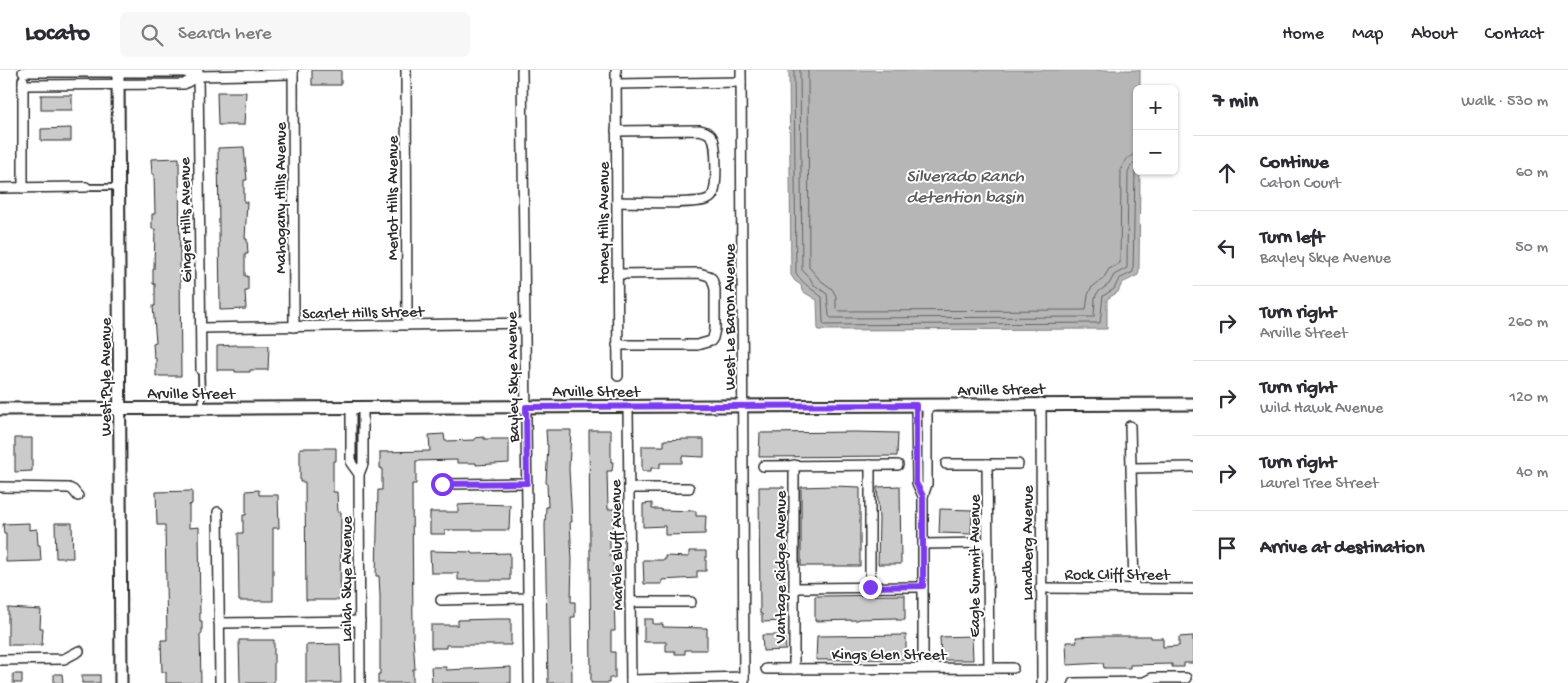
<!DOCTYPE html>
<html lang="en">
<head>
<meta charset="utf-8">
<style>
	:root { --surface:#fff; --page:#f7f7f7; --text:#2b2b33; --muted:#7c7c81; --line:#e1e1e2 }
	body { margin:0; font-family:"Gochi Hand",sans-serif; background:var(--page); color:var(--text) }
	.controls { position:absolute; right:15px; top:15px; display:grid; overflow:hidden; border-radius:8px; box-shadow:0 1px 4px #0004 }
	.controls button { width:45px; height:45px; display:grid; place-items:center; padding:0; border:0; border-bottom:1px solid var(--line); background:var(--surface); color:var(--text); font:25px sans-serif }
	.stop { position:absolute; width:15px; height:15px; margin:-11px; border:4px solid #7c3aed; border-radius:50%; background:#fff }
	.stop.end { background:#7c3aed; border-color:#fff; box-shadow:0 1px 5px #0008 }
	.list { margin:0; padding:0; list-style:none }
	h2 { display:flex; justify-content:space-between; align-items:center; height:65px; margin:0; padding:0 20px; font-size:21px }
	h2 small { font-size:16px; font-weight:400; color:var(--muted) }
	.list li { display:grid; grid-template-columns:32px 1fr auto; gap:15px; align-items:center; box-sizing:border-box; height:75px; padding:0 20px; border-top:1px solid var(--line) }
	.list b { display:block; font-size:19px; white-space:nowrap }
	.list p { margin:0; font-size:16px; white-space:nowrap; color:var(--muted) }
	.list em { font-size:16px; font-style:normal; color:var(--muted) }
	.icon { flex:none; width:28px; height:28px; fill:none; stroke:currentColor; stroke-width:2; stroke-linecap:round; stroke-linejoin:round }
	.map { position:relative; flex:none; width:1193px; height:613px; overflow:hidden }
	header { display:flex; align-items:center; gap:30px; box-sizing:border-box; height:70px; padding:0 25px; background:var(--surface); border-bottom:1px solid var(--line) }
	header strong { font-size:24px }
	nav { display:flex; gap:28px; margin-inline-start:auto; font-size:18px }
	.search { width:350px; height:45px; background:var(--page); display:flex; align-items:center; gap:12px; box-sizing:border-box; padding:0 18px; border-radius:8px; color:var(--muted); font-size:19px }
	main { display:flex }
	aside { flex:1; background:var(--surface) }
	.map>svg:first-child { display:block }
	.water { fill:#b6b6b6; stroke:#7e7e7e }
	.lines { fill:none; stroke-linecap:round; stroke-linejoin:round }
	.shore { stroke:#636363; stroke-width:1 }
	.building { fill:#cbcbcb; stroke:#2b2b2b }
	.service-casing { stroke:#2b2b2b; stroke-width:8 }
	.minor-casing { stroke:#2b2b2b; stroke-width:12 }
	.tertiary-casing { stroke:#2b2b2b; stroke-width:15 }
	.service { stroke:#fff; stroke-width:4.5 }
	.minor { stroke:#fff; stroke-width:9 }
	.tertiary { stroke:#fff; stroke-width:11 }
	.route { stroke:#7c3aed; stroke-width:6 }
	.labels { text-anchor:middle; stroke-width:4; stroke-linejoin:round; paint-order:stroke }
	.street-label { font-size:16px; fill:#2b2b2b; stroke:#fff }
	.water-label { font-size:18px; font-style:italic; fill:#5c5c5c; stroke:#fff }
</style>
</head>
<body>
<header>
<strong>Locato</strong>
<div class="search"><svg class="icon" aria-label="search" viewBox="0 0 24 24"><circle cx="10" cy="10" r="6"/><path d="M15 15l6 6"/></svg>Search here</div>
<nav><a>Home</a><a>Map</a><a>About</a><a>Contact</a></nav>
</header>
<main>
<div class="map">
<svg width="1193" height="613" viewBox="0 0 1193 613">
	<rect width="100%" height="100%" fill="#fff"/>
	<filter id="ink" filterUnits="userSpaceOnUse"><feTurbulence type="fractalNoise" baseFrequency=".02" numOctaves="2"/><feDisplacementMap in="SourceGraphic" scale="10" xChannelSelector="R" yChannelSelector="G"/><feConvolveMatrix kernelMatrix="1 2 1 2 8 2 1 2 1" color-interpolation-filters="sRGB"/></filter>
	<g filter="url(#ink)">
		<!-- water -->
		<polygon class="water" points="789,0 1140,0 1140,19 1137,19 1137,101 1140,101 1139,200 1138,205 1122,213 1118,222 1107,229 1107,259 818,260 817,230 802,221 801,215 795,211 791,205"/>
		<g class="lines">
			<!-- shore -->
			<g class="shore">
				<path d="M794,0L796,203C803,214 812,219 822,227L823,252L824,255L1100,253L1103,226L1114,219L1119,209L1133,202L1135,102L1137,98"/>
				<polyline points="800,0 802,200 810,208 813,214 827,224 829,246 831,248 1094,247 1095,228 1097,223 1109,214 1114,205 1127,198 1128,102 1131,95 1137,91"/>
				<polyline points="808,0 809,197 819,209 832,219 836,226 836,239 838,241 1086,240 1088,225 1091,218 1103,209 1109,199 1120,193 1121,99 1126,89 1137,83"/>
			</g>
		</g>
		<!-- building -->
		<g class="building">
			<rect x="312" y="0" width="29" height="15"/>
			<polygon points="217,22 246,22 244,55 218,55"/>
			<rect x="41" y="25" width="31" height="15"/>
			<polygon points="71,58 71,71 41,71 41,59"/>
			<polygon points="244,77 247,110 244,110 244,132 247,132 245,169 247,169 248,184 245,184 245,206 248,206 248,221 245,221 246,239 220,240 218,78"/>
			<polygon points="179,88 181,306 156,306 156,288 154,288 153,273 156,272 153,236 155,236 155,214 153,214 153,199 154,199 155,159 152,159 152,144 155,144 154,104 152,104 151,89"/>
			<polygon points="235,275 269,275 268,300 250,300 250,302 235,302 235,300 217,300 217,276"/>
			<polygon points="546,360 571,360 569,399 572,452 570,452 572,490 571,532 575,532 575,547 571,547 572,613 548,613 545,456 546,437 548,437 547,413 546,413 548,375 547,375"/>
			<polygon points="589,360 611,360 611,392 613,392 612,401 607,401 608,439 614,439 613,466 610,466 610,487 613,487 615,561 611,561 611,582 615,582 615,608 609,608 609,613 591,613"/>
			<polygon points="856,362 898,363 897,386 759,387 760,363"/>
			<polygon points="444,364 445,371 475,370 475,368 484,367 484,369 509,369 509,393 476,395 476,393 457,393 457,390 416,391 416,414 412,414 413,566 415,599 413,599 413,613 378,613 378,604 380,604 380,526 379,506 376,506 378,420 382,420 382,398 380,398 380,382 430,381 429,365"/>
			<polygon points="15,368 32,368 32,401 15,402"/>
			<polygon points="686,369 704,369 704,387 682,386 682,393 660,393 660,398 651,398 651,401 642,401 642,376 664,376 664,370"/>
			<polygon points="300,378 336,378 336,391 333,391 333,422 337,422 338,442 341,442 340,530 306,530 305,412 300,412"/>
			<polygon points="833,416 860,417 860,496 801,496 801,417"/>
			<polygon points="900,416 901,494 878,494 879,449 877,417"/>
			<polygon points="759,417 784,417 785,551 762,552 762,544 760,544"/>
			<polygon points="259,420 259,425 278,425 279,458 273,458 273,531 239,531 238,463 243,463 243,445 246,445 246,421"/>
			<polygon points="192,421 192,434 189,435 189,458 199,457 200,551 202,551 202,564 200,564 201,613 166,613 166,602 162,602 161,570 167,570 165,455 157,455 156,422"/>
			<polygon points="652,433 652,439 661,439 661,440 696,441 696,446 706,446 705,464 665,465 665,456 643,457 643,434"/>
			<polygon points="477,434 510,435 509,460 445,460 445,464 430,464 430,442 458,442 458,435"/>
			<polygon points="940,439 972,440 971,464 939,463"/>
			<polygon points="29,453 29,460 37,459 38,475 40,475 41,491 6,492 6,464 4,464 3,454"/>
			<polygon points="55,453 72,453 73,488 56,488"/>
			<polygon points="430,481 472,482 473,484 510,483 510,510 458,510 458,503 431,503"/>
			<polygon points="689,481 706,481 706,501 697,501 697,508 662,510 662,514 644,514 643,490 665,490 665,486 689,487"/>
			<polygon points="905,525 905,550 896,550 896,548 858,549 858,550 815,551 815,526"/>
			<polygon points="8,538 41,540 40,558 43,558 42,575 8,575"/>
			<polygon points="496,549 511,549 511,575 446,575 446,578 431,578 431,555 458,555 458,550"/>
			<polygon points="644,549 653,549 653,554 663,554 663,557 707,558 707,580 685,580 685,584 675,584 675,581 666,581 666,572 644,572"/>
			<polygon points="762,565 785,565 786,580 763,581"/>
			<polygon points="906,565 906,589 816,590 817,566"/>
			<polygon points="972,566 973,590 941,590 940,567"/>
			<polygon points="1098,566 1151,566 1151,568 1163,568 1163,577 1179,576 1179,567 1193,566 1193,593 1184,593 1184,597 1172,597 1172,594 1130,595 1130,598 1104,598 1103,593 1067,595 1066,572 1077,572 1076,567"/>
			<polygon points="239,570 274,570 274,613 240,613"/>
			<polygon points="340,574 341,613 306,613 306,575"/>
			<polygon points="431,597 446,597 446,600 511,597 511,613 432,613"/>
			<rect x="13" y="604" width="9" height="9"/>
			<polygon points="54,604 62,604 63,613 54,613"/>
			<rect x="82" y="605" width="18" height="8"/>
		</g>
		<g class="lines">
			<!-- service casing -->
			<g class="service-casing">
				<g id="service">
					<polyline points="86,117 117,117"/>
					<polyline points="201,300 202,338"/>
				</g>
			</g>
			<!-- minor casing -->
			<g class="minor-casing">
				<g id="minor">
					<polyline points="198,0 201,300"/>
					<polyline points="293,0 294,257"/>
					<polyline points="406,0 407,255"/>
					<polyline points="522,0 529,613"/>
					<polyline points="616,0 618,306"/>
					<polyline points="741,0 744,613"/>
					<polyline points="23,2 184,2 198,6 293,4"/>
					<polyline points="23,10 23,118"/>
					<polyline points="616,14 741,12"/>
					<polyline points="23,15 184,14 198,6"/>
					<path d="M616,61L699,60C704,61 709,62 712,67C717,73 717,116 713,124C712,126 711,128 708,129C698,135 633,132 617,132"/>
					<polyline points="0,118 86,117"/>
					<polyline points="617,204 699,203 709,206 712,209 715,219 715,259 713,268 711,271 697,275 617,275"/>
					<polyline points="201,258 525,253"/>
					<polyline points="1041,333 1042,613"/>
					<polyline points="916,335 917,413 923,426"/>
					<polyline points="628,336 631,613"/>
					<polyline points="351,337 351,393 359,404"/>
					<polyline points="1130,356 1134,518"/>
					<polyline points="946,394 1018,394"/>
					<polyline points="987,394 989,598"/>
					<polyline points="794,395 794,599"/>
					<polyline points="870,395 870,517"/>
					<polyline points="763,396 898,395"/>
					<polyline points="1132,398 1193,397"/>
					<polyline points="442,414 527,413"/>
					<polyline points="0,417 69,418 73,420 78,426"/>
					<polyline points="629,418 689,418"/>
					<polyline points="218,442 220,613"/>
					<polyline points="923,474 988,473"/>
					<polyline points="794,518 923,517"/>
					<polyline points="1040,518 1193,519"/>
					<polyline points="441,530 528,528"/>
					<polyline points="630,532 691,532"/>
					<polyline points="219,553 360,551"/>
					<polyline points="0,590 64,589 79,581"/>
					<polyline points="923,598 923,426 927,414 927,335"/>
					<polyline points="766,599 1013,598"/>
					<polyline points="631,610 744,607"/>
					<polyline points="360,613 359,404 363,394 363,337"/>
					<polyline points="1073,613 1144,612 1152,608 1186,608"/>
				</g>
			</g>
			<!-- tertiary casing -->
			<g class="tertiary-casing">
				<g id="tertiary">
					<polyline points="118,0 121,613"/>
					<polyline points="0,339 1193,334"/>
				</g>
			</g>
			<!-- service -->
			<use href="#service" class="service"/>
			<!-- minor -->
			<use href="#minor" class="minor"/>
			<!-- tertiary -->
			<use href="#tertiary" class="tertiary"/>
		</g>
	</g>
	<g class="lines" filter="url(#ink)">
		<!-- route -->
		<polyline class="route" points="442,414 527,413 526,337 916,335 916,413 923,426 923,516 870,517"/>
	</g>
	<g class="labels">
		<!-- street labels -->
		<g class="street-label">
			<text transform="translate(279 128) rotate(-90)" y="6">Mahogany Hills Avenue</text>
			<text transform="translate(391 128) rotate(-90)" y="6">Merlot Hills Avenue</text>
			<text transform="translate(184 150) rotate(-91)" y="6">Ginger Hills Avenue</text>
			<text transform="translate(602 153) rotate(-90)" y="6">Honey Hills Avenue</text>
			<text transform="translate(363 241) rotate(-1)" y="6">Scarlet Hills Street</text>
			<text transform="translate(728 247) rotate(-90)" y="6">West Le Baron Avenue</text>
			<text transform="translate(104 307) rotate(-90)" y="6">West Pyle Avenue</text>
			<text transform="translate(511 307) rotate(-91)" y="6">Bayley Skye Avenue</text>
			<text transform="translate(1001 318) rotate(-1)" y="6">Arville Street</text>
			<text x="596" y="326">Arville Street</text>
			<text x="191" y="328">Arville Street</text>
			<text transform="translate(1026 473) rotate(-90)" y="6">Landberg Avenue</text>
			<text transform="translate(615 475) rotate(-91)" y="6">Marble Bluff Avenue</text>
			<text transform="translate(973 496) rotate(-90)" y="6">Eagle Summit Avenue</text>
			<text transform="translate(779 497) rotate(-90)" y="6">Vantage Ridge Avenue</text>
			<text x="1117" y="509">Rock Cliff Street</text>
			<text transform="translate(345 509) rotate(-90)" y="6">Lailah Skye Avenue</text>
			<text x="889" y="589">Kings Glen Street</text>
		</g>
		<!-- water labels -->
		<g class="water-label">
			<text x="965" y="111">Silverado Ranch<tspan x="965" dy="21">detention basin</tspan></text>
		</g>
	</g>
</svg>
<div class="controls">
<button>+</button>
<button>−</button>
</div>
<div class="stop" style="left:442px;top:414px"></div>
<div class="stop end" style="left:870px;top:517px"></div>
</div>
<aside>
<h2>7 min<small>Walk · 530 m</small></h2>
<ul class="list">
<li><svg class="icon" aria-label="ahead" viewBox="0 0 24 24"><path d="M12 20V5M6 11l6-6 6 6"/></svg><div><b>Continue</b><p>Caton Court</p></div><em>60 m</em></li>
<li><svg class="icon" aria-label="left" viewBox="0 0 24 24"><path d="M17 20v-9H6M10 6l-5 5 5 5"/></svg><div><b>Turn left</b><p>Bayley Skye Avenue</p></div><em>50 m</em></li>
<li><svg class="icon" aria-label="right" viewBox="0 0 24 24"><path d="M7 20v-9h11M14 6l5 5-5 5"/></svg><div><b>Turn right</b><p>Arville Street</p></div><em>260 m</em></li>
<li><svg class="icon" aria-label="right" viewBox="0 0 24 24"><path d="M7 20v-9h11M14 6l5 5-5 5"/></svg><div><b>Turn right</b><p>Wild Hawk Avenue</p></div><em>120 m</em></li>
<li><svg class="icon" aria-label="right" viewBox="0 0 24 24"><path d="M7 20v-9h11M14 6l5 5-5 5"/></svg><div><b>Turn right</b><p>Laurel Tree Street</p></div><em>40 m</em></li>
<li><svg class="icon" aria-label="arrive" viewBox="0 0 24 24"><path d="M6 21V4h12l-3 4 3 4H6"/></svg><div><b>Arrive at destination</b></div></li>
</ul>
</aside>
</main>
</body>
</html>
